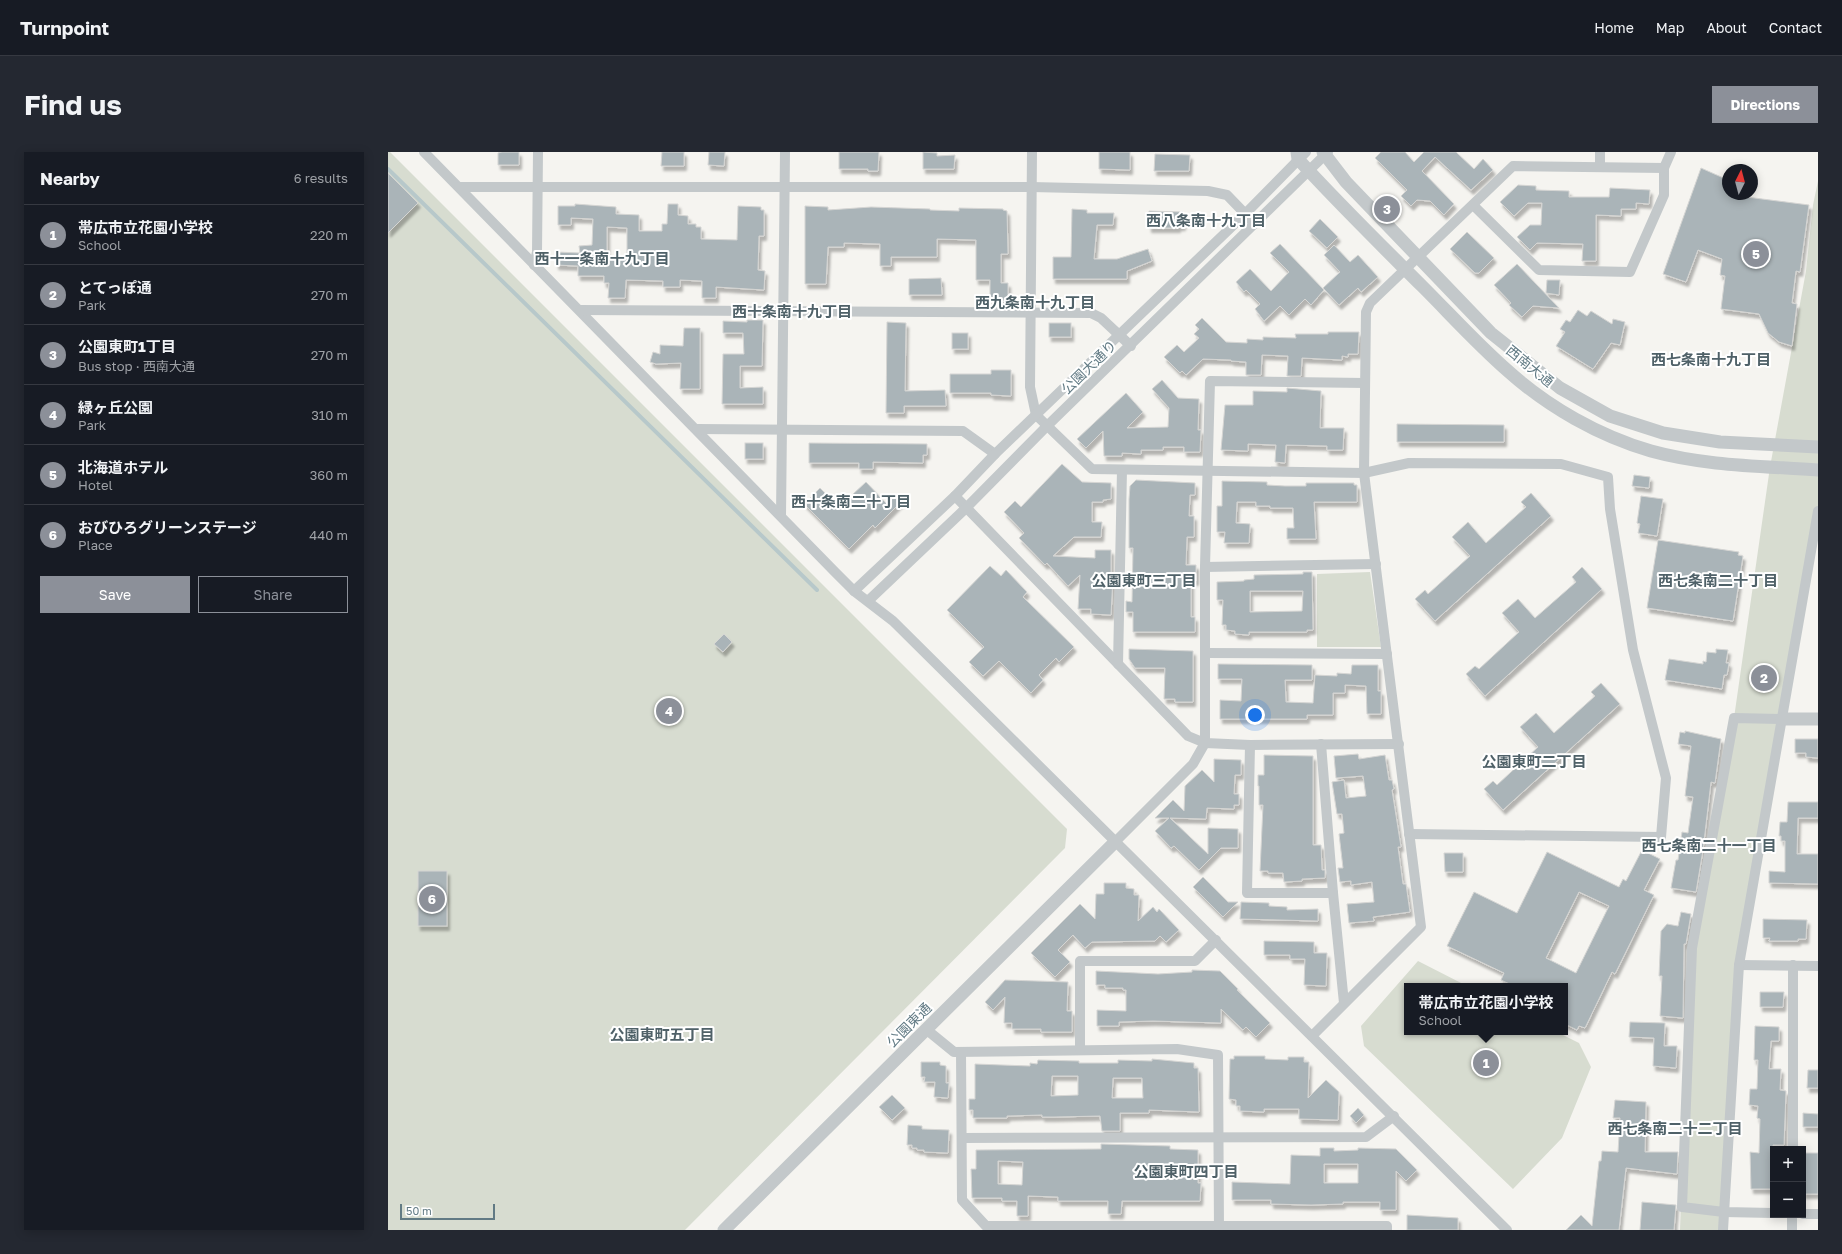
<!DOCTYPE html>
<html lang="en">
<head>
<meta charset="utf-8">
<style>
	:root { --surface:#171b24; --page:#242831; --text:#f1f3f6; --muted:#9ea1a6; --line:#363941; --accent:#8c9099 }
	body { margin:0; font-family:"Golos Text","Noto Sans JP",sans-serif; background:var(--page); color:var(--text) }
	.controls { position:absolute; right:12px; bottom:12px; display:grid; overflow:hidden; border-radius:0px; box-shadow:0 2px 10px #0003 }
	.controls button { width:36px; height:36px; display:grid; place-items:center; padding:0; border:0; border-bottom:1px solid var(--line); background:var(--surface); color:var(--text); font:20px sans-serif }
	.compass { position:absolute; left:1334px; top:12px; width:36px; height:36px; border-radius:50%; background:var(--surface); box-shadow:0 2px 10px #0003; rotate:6deg }
	.scale { position:absolute; left:12px; bottom:10px; width:95px; box-sizing:border-box; padding-left:4px; border:2px solid #617a84; border-top:0; font-size:11px; line-height:14px; white-space:nowrap; color:#617a84; -webkit-text-stroke:3px #fff; paint-order:stroke }
	.you { position:absolute; left:867px; top:563px; width:14px; height:14px; margin:-10px; border:3px solid #fff; border-radius:50%; background:#1a73e8; box-shadow:0 0 0 6px #1a73e833 }
	.badge { display:grid; place-items:center; width:26px; height:26px; border-radius:50%; background:var(--accent); color:#fff; font-size:13px; font-weight:700 }
	.pin { position:absolute; translate:-50% -50%; border:2px solid #fff; box-shadow:0 1px 4px #0006 }
	.popup { position:absolute; left:1016px; top:831px; width:164px; height:52px; box-sizing:border-box; display:grid; place-content:center; border-radius:0px; background:var(--surface); filter:drop-shadow(0 1px 3px #0005); font-size:13px; white-space:nowrap; color:var(--muted) }
	.popup b { font-size:15px; color:var(--text) }
	.popup::after { content:''; position:absolute; left:50%; top:100%; margin-left:-8px; border:8px solid transparent; border-top-color:var(--surface) }
	.list { margin:0; padding:0; list-style:none }
	h2 { display:flex; justify-content:space-between; align-items:center; height:52px; margin:0; padding:0 16px; font-size:17px }
	h2 small { font-size:13px; font-weight:400; color:var(--muted) }
	.list li { display:grid; grid-template-columns:26px 1fr auto; gap:12px; align-items:center; box-sizing:border-box; height:60px; padding:0 16px; border-top:1px solid var(--line) }
	.list b { display:block; font-size:15px; white-space:nowrap }
	.list p { margin:0; font-size:13px; white-space:nowrap; color:var(--muted) }
	.list em { font-size:13px; font-style:normal; color:var(--muted) }
	.actions { display:flex; gap:8px; padding:12px 16px }
	.actions a { flex:1; padding:9px 0; border:1px solid var(--accent); border-radius:0px; text-align:center; font-size:14px; color:var(--accent) }
	.actions .main { background:var(--accent); color:#fff }
	.map { position:relative; flex:none; width:1430px; height:1078px; overflow:hidden; border-radius:0px }
	header { display:flex; align-items:center; gap:24px; box-sizing:border-box; height:56px; padding:0 20px; background:var(--surface); border-bottom:1px solid var(--line) }
	header strong { font-size:19px }
	nav { display:flex; gap:22px; margin-inline-start:auto; font-size:14px }
	.intro { display:flex; align-items:center; justify-content:space-between; box-sizing:border-box; height:96px; padding:0 24px }
	h1 { margin:0; font-size:28px }
	.button { padding:10px 18px; border-radius:0px; background:var(--accent); color:#fff; font-size:14px; font-weight:700 }
	main { display:flex; gap:24px; padding:0 24px }
	aside { flex:1; background:var(--surface); border-radius:0px; box-shadow:0 2px 10px #0003 }
	.map>svg:first-child { display:block }
	.green { fill:#d7dcd0 }
	.lines { fill:none; stroke-linecap:round; stroke-linejoin:round }
	.stream { stroke:#b7c8ca; stroke-width:4 }
	.building { fill:#aab4b8; stroke:#d5d5d3; fill-rule:evenodd; filter:url(#shadow) }
	.minor { stroke:#c3c8ca; stroke-width:10 }
	.tertiary { stroke:#c3c8ca; stroke-width:13 }
	.labels { text-anchor:middle; stroke-width:4; stroke-linejoin:round; paint-order:stroke }
	.street-label { font-size:14px; fill:#617a84; stroke:#fff }
	.neighbourhood-label { font-size:15px; font-weight:bold; fill:#4f6168; stroke:#fff }
</style>
</head>
<body>
<header>
<strong>Turnpoint</strong>
<nav><a>Home</a><a>Map</a><a>About</a><a>Contact</a></nav>
</header>
<div class="intro"><h1>Find us</h1><a class="button">Directions</a></div>
<main>
<aside>
<h2>Nearby<small>6 results</small></h2>
<ul class="list">
<li><span class="badge">1</span><div><b>帯広市立花園小学校</b><p>School</p></div><em>220 m</em></li>
<li><span class="badge">2</span><div><b>とてっぽ通</b><p>Park</p></div><em>270 m</em></li>
<li><span class="badge">3</span><div><b>公園東町1丁目</b><p>Bus stop · 西南大通</p></div><em>270 m</em></li>
<li><span class="badge">4</span><div><b>緑ヶ丘公園</b><p>Park</p></div><em>310 m</em></li>
<li><span class="badge">5</span><div><b>北海道ホテル</b><p>Hotel</p></div><em>360 m</em></li>
<li><span class="badge">6</span><div><b>おびひろグリーンステージ</b><p>Place</p></div><em>440 m</em></li>
</ul>
<div class="actions"><a class="main">Save</a><a>Share</a></div>
</aside>
<div class="map">
<svg width="1430" height="1078" viewBox="0 0 1430 1078">
	<defs>
		<filter id="shadow"><feDropShadow dx="2.5" dy="4.5" stdDeviation="1" flood-color="#0004"/></filter>
	</defs>
	<rect width="100%" height="100%" fill="#f5f4f0"/>
	<!-- green -->
	<g class="green">
		<polygon points="0,0 2,0 679,677 677,696 297,1078 0,1078"/>
		<polygon points="1430,29 1430,359 1351,813 1335,1078 1292,1078 1304,796 1346,566 1382,315 1418,119 1425,53"/>
		<polygon points="982,420 993,495 929,495 929,422"/>
		<polygon points="1030,809 1079,834 1019,834 1019,880 1169,880 1191,891 1203,915 1174,986 1125,1037 976,894 973,874"/>
	</g>
	<g class="lines">
		<!-- stream -->
		<polyline class="stream" points="0,17 429,438"/>
	</g>
	<!-- building -->
	<g class="building">
		<polygon points="114,0 131,0 131,13 110,13 110,1"/>
		<polygon points="274,0 296,0 296,14 273,14"/>
		<polygon points="321,0 337,0 336,14 320,13"/>
		<polygon points="451,0 491,0 490,19 480,19 480,17 451,17"/>
		<polygon points="535,0 549,1 549,4 567,3 566,17 535,17"/>
		<polygon points="711,0 742,0 742,18 711,17"/>
		<polygon points="993,0 1017,0 1026,10 1036,0 1068,0 1086,17 1095,7 1105,18 1083,38 1047,5 1034,19 1066,52 1056,63 1042,49 1029,48 1023,54 1013,44 1019,38 987,6"/>
		<polygon points="767,2 802,3 801,19 766,19"/>
		<polygon points="1313,16 1340,28 1340,42 1351,42 1351,44 1421,53 1412,120 1408,119 1404,151 1409,152 1404,194 1391,190 1380,181 1371,162 1333,157 1337,124 1332,123 1334,107 1310,98 1298,130 1275,122"/>
		<polygon points="0,21 30,51 0,81"/>
		<polygon points="1130,33 1148,34 1148,38 1181,39 1181,45 1221,45 1222,36 1262,38 1261,52 1248,51 1248,57 1233,57 1233,64 1208,63 1208,109 1194,109 1195,92 1149,91 1142,98 1129,85 1142,73 1153,73 1154,51 1140,51 1126,64 1112,50"/>
		<path d="M187,52L228,55V62L251,63V79H274V72H279L280,52H290V63L300,64V72H308V75H313V87L349,88L350,54L373,55V58H376V84H371L370,118L377,119L376,138L328,135V146H314V129L292,128V135H275V129L238,128L237,146H220L221,131H216V124H190V114L168,113L169,100L192,101L191,94L204,93L205,67L183,66V73H170V54H187ZM219,75L239,76V105L219,104Z"/>
		<polygon points="417,54 440,55 440,58 483,55 542,57 542,58 571,59 571,56 615,57 615,58 619,59 620,102 613,102 613,131 620,131 620,149 602,148 602,128 588,128 588,88 549,87 549,105 503,105 503,114 492,114 492,92 456,91 456,95 440,95 438,132 417,132"/>
		<polygon points="684,57 699,58 699,61 726,61 725,73 709,73 706,107 729,107 760,97 764,109 739,119 739,127 665,127 665,105 683,105"/>
		<polygon points="761,59 795,60 795,74 790,74 790,76 761,76"/>
		<polygon points="932,67 950,85 939,96 921,79"/>
		<polygon points="1079,80 1106,106 1091,121 1087,121 1062,97"/>
		<polygon points="892,92 936,138 923,153 917,147 901,163 892,154 876,169 867,157 872,152 858,138 856,140 848,130 862,117 883,139 901,120 882,101"/>
		<polygon points="946,93 962,110 970,103 990,125 973,140 970,136 951,153 935,136 952,120 936,103"/>
		<polygon points="1129,112 1171,156 1145,154 1134,165 1121,153 1123,151 1106,133"/>
		<polygon points="553,126 554,143 521,143 521,127"/>
		<polygon points="1159,128 1172,128 1171,143 1158,141"/>
		<polygon points="1190,158 1199,164 1203,159 1224,172 1225,167 1237,170 1232,193 1223,191 1205,217 1168,194 1177,180 1172,177 1178,168 1182,170"/>
		<polygon points="814,166 838,190 859,191 859,187 875,188 875,185 908,186 907,182 940,182 940,180 971,180 970,202 960,202 960,205 954,204 954,208 914,206 913,224 899,224 900,204 874,203 873,223 858,223 858,210 843,209 843,208 815,207 798,223 794,219 792,221 776,205 789,193 796,200 811,186 806,182 811,177 807,173"/>
		<polygon points="359,168 375,168 374,214 352,214 352,236 375,235 375,252 334,252 335,202 356,202 355,181 335,181 335,169 359,170"/>
		<polygon points="499,170 518,171 517,239 557,238 558,254 516,254 516,261 498,261"/>
		<rect x="661" y="171" width="22" height="14"/>
		<polygon points="296,176 312,176 312,237 292,237 293,211 268,212 262,210 265,200 272,202 272,193 295,194"/>
		<rect x="564" y="181" width="16" height="16"/>
		<polygon points="603,218 623,218 623,244 603,243 603,241 562,241 562,222 603,222"/>
		<polygon points="774,228 790,246 811,247 810,278 813,278 812,300 796,300 796,295 775,295 775,298 753,298 753,302 734,301 734,304 716,304 715,279 698,296 689,287 738,241 755,260 739,276 780,275 781,256 764,237"/>
		<polygon points="899,236 933,239 932,276 956,276 955,298 939,298 939,294 898,293 897,311 887,310 888,293 860,292 860,299 833,298 837,253 865,253 865,239 899,240"/>
		<polygon points="1009,272 1116,273 1116,290 1009,290"/>
		<rect x="357" y="291" width="18" height="16"/>
		<polygon points="421,291 539,292 539,303 535,303 535,311 485,310 485,317 471,317 471,311 421,311"/>
		<polygon points="674,312 694,330 723,331 723,347 715,348 715,350 704,350 704,370 714,370 713,385 686,385 665,404 707,406 707,398 723,398 723,424 725,424 723,463 703,462 703,457 690,457 692,423 680,434 659,411 657,413 631,386 636,381 616,360 627,349 633,355"/>
		<polygon points="1246,323 1262,325 1261,336 1244,334"/>
		<polygon points="748,328 807,331 807,343 802,343 801,364 806,364 806,385 799,385 798,413 808,413 808,429 803,429 803,465 807,465 807,480 745,480 745,460 738,460 738,449 744,450 745,396 741,396 741,347 742,334"/>
		<polygon points="834,329 879,330 879,333 897,334 918,334 918,331 966,331 966,333 969,333 969,350 926,350 928,387 899,387 899,376 906,376 905,356 882,356 882,354 868,354 868,350 849,350 848,371 862,372 861,391 836,391 837,380 829,380 829,354 834,354"/>
		<polygon points="478,330 498,351 506,343 513,350 487,376 485,373 461,397 416,352 432,336 451,355"/>
		<polygon points="1143,341 1163,364 1047,469 1027,447 1037,438 1040,442 1082,404 1064,385 1080,370 1098,391 1138,355 1133,350"/>
		<polygon points="1253,344 1275,347 1269,384 1250,381 1252,372 1249,371"/>
		<polygon points="1270,388 1351,400 1350,403 1355,404 1345,469 1259,456"/>
		<polygon points="602,414 613,424 618,418 639,440 635,445 686,495 671,510 668,506 651,523 655,528 643,541 611,509 595,524 581,510 596,495 559,458"/>
		<polygon points="1194,415 1214,437 1097,544 1078,522 1087,514 1091,517 1131,480 1114,461 1130,447 1147,466 1188,430 1184,425"/>
		<path d="M915,420H924L925,478H919V480H861V483L847,482V479L838,478V473H834L835,448H829V430L856,429V428L866,427V423L915,422ZM862,439H915L914,459L862,460Z"/>
		<polygon points="336,482 344,490 335,500 326,492"/>
		<polygon points="741,497 805,499 805,550 787,550 787,547 776,547 777,516 747,516 741,507"/>
		<polygon points="1328,497 1340,498 1338,511 1341,511 1339,523 1336,523 1334,537 1277,528 1281,507 1315,512 1315,509 1318,510 1319,500 1328,501"/>
		<polygon points="830,512 924,513 924,528 897,528 898,550 925,551 927,523 949,524 949,521 963,522 964,513 990,513 990,539 993,539 993,562 979,562 978,534 957,533 957,541 945,541 945,563 919,563 919,567 832,567 832,548 853,549 854,527 830,527"/>
		<polygon points="1213,531 1232,552 1115,658 1096,637 1105,629 1109,633 1150,595 1132,575 1148,561 1166,581 1207,544 1203,540"/>
		<polygon points="1297,579 1333,587 1327,631 1323,630 1315,698 1308,740 1283,736 1288,708 1290,708 1294,680 1300,681 1305,645 1297,644 1303,594 1290,592 1292,580 1297,581"/>
		<polygon points="1407,587 1430,587 1430,606 1418,605 1418,601 1407,601"/>
		<polygon points="970,602 971,607 997,603 1001,628 1004,628 1006,637 1004,638 1013,695 1010,695 1015,732 1018,732 1022,760 985,765 986,769 961,771 959,752 986,750 984,730 963,733 963,729 952,730 950,716 955,716 951,682 956,681 954,662 949,662 944,630 956,628 958,646 978,644 975,624 948,626 946,604"/>
		<polygon points="876,603 925,604 925,693 933,693 934,718 937,718 937,726 914,727 914,729 896,730 895,721 880,721 880,719 872,719 875,653 871,653 871,634 870,634 870,623 876,623"/>
		<polygon points="826,607 853,608 853,623 847,623 846,642 851,642 851,653 846,653 846,657 819,656 818,667 782,666 820,702 820,676 850,677 850,696 833,696 811,718 786,694 783,696 767,679 781,666 767,666 785,648 796,659 797,634 814,618 826,630"/>
		<polygon points="1400,650 1430,650 1430,666 1410,666 1409,702 1430,702 1430,732 1381,731 1381,719 1397,720 1397,689 1393,689 1393,684 1391,684 1392,670 1399,670"/>
		<path d="M1254,698L1272,707L1256,738L1266,743L1227,822L1224,820L1197,876L1191,874L1189,878L1177,872V834H1126L1113,828L1116,821L1059,794L1086,740L1129,761L1159,700L1231,735L1235,727L1238,729ZM1191,740L1221,754L1188,821L1158,806Z"/>
		<polygon points="1056,701 1075,701 1075,720 1057,720"/>
		<rect x="30" y="719" width="29" height="55"/>
		<polygon points="815,725 840,750 850,750 835,765 805,735"/>
		<polygon points="716,731 738,731 738,736 746,737 746,743 751,743 750,769 765,755 769,760 771,757 791,778 778,790 772,784 767,789 704,790 697,796 685,783 670,798 682,810 667,825 643,801 692,752 707,767 708,742 716,742"/>
		<polygon points="853,750 881,751 881,754 899,755 899,758 930,757 930,769 852,767"/>
		<polygon points="1293,760 1303,762 1298,792 1296,792 1295,866 1272,864 1274,824 1271,824 1273,779 1279,772 1290,774"/>
		<polygon points="1375,767 1419,768 1418,787 1410,787 1410,789 1381,789 1382,786 1375,786"/>
		<polygon points="876,789 926,790 926,801 939,801 938,834 916,833 917,807 902,807 902,803 876,803"/>
		<polygon points="804,818 832,819 850,837 849,838 882,871 868,885 858,875 855,878 833,857 833,871 765,869 731,870 731,874 709,874 709,858 738,859 738,838 735,838 735,836 717,836 717,833 708,833 708,819 770,822 804,820"/>
		<polygon points="617,828 680,830 679,859 684,859 684,880 653,880 653,877 624,877 624,871 616,871 617,845 605,858 597,850"/>
		<polygon points="1372,840 1396,840 1395,855 1372,855"/>
		<polygon points="1242,870 1277,871 1276,894 1289,894 1288,916 1265,914 1266,886 1241,885"/>
		<polygon points="1367,874 1391,875 1391,889 1383,889 1381,917 1393,917 1392,938 1398,939 1396,993 1385,993 1385,1037 1363,1037 1362,1000 1371,1001 1372,967 1369,966 1370,954 1361,953 1362,937 1369,937 1370,908 1366,908"/>
		<polygon points="846,904 877,904 877,907 900,908 900,905 916,905 916,910 921,910 920,946 938,928 951,940 950,968 911,967 911,957 876,957 876,960 852,959 852,954 848,954 848,948 841,947 842,907 846,907"/>
		<path d="M764,907L806,911V916H810L811,960L761,958V961H732V979H714L712,964L666,965H654V963L619,964V966H585V958H581V947H587V912L642,914V911L649,912L650,908L691,909V911H730V908L764,909ZM664,924H690V943L663,944ZM725,926H754L755,946H724Z"/>
		<polygon points="533,910 552,910 552,913 558,914 558,931 561,931 560,946 546,945 547,930 536,930 537,925 533,925"/>
		<polygon points="1420,918 1430,918 1430,936 1419,936"/>
		<polygon points="504,943 517,956 504,968 491,955"/>
		<polygon points="1227,948 1258,950 1257,1000 1290,1000 1289,1022 1238,1016 1231,1078 1178,1078 1193,1063 1204,1074 1211,1009 1213,1009 1214,999 1230,1000 1232,966 1225,966"/>
		<polygon points="970,956 976,963 968,971 962,964"/>
		<polygon points="1415,961 1430,962 1430,975 1415,975"/>
		<polygon points="520,973 534,974 534,977 561,978 560,1001 536,1000 536,998 529,998 529,996 524,996 524,993 519,993"/>
		<path d="M713,992L782,994V997L810,998V1031H813L812,1049H734L733,1062H720V1049H670V1045L640,1044V1064H629V1049H614V1046H584L583,1017H588V998L713,997ZM610,1009L635,1010L634,1033L610,1032Z"/>
		<path d="M932,996H946V999L970,998V996L1008,997L1029,1018L1018,1029L1008,1019V1058H992V1050H955V1052L923,1053L883,1052V1048H844V1030L902,1032L903,1003L932,1004ZM936,1012H970V1031H936Z"/>
		<rect x="1415" y="1001" width="15" height="41"/>
		<polygon points="1254,1050 1288,1053 1286,1078 1252,1078"/>
		<polygon points="1019,1063 1070,1066 1070,1078 1019,1078"/>
	</g>
	<g class="lines">
		<!-- minor -->
		<g class="minor">
			<polyline points="36,0 447,420 466,439 505,469 1119,1078"/>
			<polyline points="644,0 642,235 648,263 704,317 976,321 1021,311 1173,312 1220,325 1222,357 1245,498 1278,626 1273,685 1021,682"/>
			<polyline points="1212,15 1212,0"/>
			<polyline points="71,35 643,35 820,39 839,43 867,72"/>
			<polyline points="1085,53 1151,118 1242,120 1276,43 1276,16 1283,0"/>
			<polyline points="146,113 149,100 150,0"/>
			<polyline points="192,158 703,161 713,166 743,194"/>
			<polyline points="309,277 575,279 607,302"/>
			<polyline points="567,344 800,584 817,591 862,593 1011,592"/>
			<polyline points="393,364 397,0"/>
			<polyline points="817,415 988,412"/>
			<polyline points="466,439 567,344 607,302 857,62 918,0"/>
			<polyline points="480,449 578,356 659,274 940,0"/>
			<polyline points="818,501 999,502"/>
			<polyline points="730,512 734,318"/>
			<polyline points="933,592 945,741 956,851"/>
			<polyline points="862,593 859,741 945,741"/>
			<polyline points="727,690 805,612 817,591 817,415 822,229 977,231"/>
			<polyline points="1351,813 1430,814"/>
			<polyline points="539,878 566,900 789,897 830,903 831,1078"/>
			<polyline points="924,884 1033,775 976,321 978,160 982,151 1125,14 1276,16"/>
			<polyline points="692,898 692,809 807,809 828,788"/>
			<polyline points="573,900 574,1048 598,1074 999,1074 999,1078"/>
			<polyline points="574,986 978,985 1006,964"/>
			<polyline points="1405,997 1405,813"/>
			<polyline points="1385,1061 1336,1060 1294,1055 1304,796 1346,566 1394,567"/>
			<polyline points="1415,1062 1430,1062"/>
			<polyline points="1335,1078 1351,813 1430,359"/>
			<polyline points="1404,1078 1404,1063"/>
		</g>
		<!-- tertiary -->
		<g class="tertiary">
			<path d="M909,0L910,7C950,51 992,92 1034,134C1063,163 1090,193 1120,219C1160,255 1211,284 1263,299C1317,314 1374,314 1430,318"/>
			<polyline points="935,0 958,30 1103,181 1172,236 1222,264 1275,281 1332,290 1430,295"/>
			<polyline points="1394,567 1430,567"/>
			<polyline points="336,1078 727,690"/>
		</g>
	</g>
	<g class="labels">
		<!-- street labels -->
		<g class="street-label">
			<text transform="translate(1142 214) rotate(39)" y="5">西南大通</text>
			<text transform="translate(701 215) rotate(-44)" y="5">公園大通り</text>
			<text transform="translate(521 873) rotate(-45)" y="5">公園東通</text>
		</g>
		<!-- neighbourhood labels -->
		<g class="neighbourhood-label">
			<text x="818" y="74">西八条南十九丁目</text>
			<text x="214" y="112">西十一条南十九丁目</text>
			<text x="647" y="156">西九条南十九丁目</text>
			<text x="404" y="165">西十条南十九丁目</text>
			<text x="1323" y="213">西七条南十九丁目</text>
			<text x="463" y="355">西十条南二十丁目</text>
			<text x="756" y="434">公園東町三丁目</text>
			<text x="1330" y="434">西七条南二十丁目</text>
			<text x="1146" y="615">公園東町二丁目</text>
			<text x="1321" y="699">西七条南二十一丁目</text>
			<text x="274" y="888">公園東町五丁目</text>
			<text x="1287" y="982">西七条南二十二丁目</text>
			<text x="798" y="1025">公園東町四丁目</text>
		</g>
	</g>
</svg>
<div class="controls">
<button>+</button>
<button>−</button>
</div>
<svg class="compass" viewBox="-18 -18 36 36"><path d="M0-13l5 13h-10z" fill="#e53935"/><path d="M0 13l5-13h-10z" fill="#9ea1a6"/></svg>
<div class="scale">50 m</div>
<div class="you"></div>
<div class="pin badge" style="left:1098px;top:911px">1</div>
<div class="popup"><b>帯広市立花園小学校</b>School</div>
<div class="pin badge" style="left:1376px;top:526px">2</div>
<div class="pin badge" style="left:999px;top:57px">3</div>
<div class="pin badge" style="left:281px;top:559px">4</div>
<div class="pin badge" style="left:1368px;top:102px">5</div>
<div class="pin badge" style="left:44px;top:747px">6</div>
</div>
</main>
</body>
</html>
